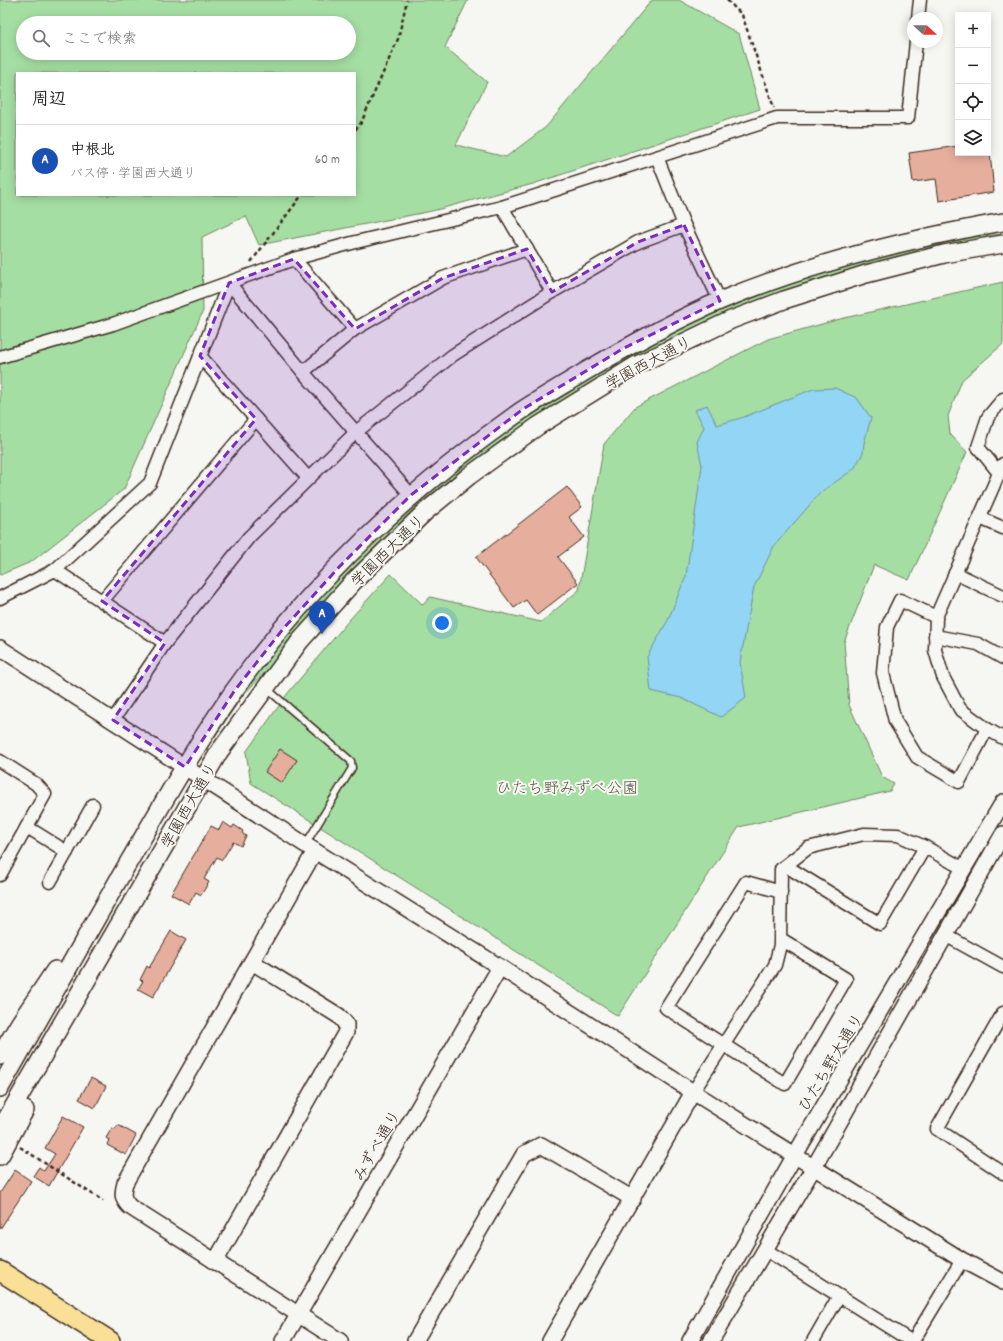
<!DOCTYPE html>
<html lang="ja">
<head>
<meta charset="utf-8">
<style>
	:root { --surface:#fff; --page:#f2f2f2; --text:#222; --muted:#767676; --line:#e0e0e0; --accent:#ea580c }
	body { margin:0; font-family:Dekko,"Klee One",sans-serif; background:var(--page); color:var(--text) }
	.controls { position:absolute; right:12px; top:12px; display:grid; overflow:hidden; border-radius:0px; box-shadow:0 2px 10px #0003 }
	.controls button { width:36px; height:36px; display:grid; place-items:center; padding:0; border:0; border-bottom:1px solid var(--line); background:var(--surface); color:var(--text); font:20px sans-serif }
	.compass { position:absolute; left:907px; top:12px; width:36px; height:36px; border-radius:50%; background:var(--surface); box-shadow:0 2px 10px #0003; rotate:112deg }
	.you { position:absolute; left:442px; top:623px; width:14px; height:14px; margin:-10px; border:3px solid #fff; border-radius:50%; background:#1a73e8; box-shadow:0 0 0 6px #1a73e833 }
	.badge { display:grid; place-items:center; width:26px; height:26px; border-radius:50%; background:var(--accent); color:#fff; font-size:13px; font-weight:700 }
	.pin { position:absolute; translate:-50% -33px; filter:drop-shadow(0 1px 2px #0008) }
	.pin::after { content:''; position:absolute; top:21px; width:14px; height:12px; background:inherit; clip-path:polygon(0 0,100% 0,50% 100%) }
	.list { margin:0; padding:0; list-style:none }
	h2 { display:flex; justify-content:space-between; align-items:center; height:52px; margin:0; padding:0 16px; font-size:17px }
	h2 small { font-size:13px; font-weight:400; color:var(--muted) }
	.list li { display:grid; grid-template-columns:26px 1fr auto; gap:12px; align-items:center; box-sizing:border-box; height:72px; padding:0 16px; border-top:1px solid var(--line) }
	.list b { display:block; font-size:15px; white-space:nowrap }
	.list p { margin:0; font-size:13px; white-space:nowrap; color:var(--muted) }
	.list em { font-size:13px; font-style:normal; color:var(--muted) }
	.icon { flex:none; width:22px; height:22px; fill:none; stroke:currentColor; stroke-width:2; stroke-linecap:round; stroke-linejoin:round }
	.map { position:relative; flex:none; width:1003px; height:1341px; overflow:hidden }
	.search { position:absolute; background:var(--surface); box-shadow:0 2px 10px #0003; left:16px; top:16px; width:340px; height:44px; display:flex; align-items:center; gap:10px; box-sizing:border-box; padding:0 14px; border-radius:22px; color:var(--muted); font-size:15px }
	.panel { position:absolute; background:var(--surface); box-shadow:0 2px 10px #0003; left:16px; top:72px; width:340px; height:124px; border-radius:0px }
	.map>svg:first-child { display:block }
	.green { fill:#a5dea3; stroke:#708460; fill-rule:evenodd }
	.water { fill:#92d5f4; stroke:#6f919e }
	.building { fill:#e6ae9d; stroke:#3b2a1e }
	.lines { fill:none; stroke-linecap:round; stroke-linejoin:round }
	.service-casing { stroke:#3b2a1e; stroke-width:9 }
	.minor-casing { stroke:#3b2a1e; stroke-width:15 }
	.tertiary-casing { stroke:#3b2a1e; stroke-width:18 }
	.secondary-casing { stroke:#3b2a1e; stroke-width:20 }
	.trunk-casing { stroke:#3b2a1e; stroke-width:22 }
	.path { stroke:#3b2a1e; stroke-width:2.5; stroke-dasharray:4 3; stroke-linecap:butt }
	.service { stroke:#f6f6f2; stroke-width:6 }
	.minor { stroke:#f6f6f2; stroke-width:12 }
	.tertiary { stroke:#f6f6f2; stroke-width:15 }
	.secondary { stroke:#f6f6f2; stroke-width:17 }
	.trunk { stroke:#fadf96; stroke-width:19 }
	.marked { fill:#7b2cbf; fill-opacity:0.2; stroke:#7b2cbf; stroke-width:3; stroke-dasharray:8 5; stroke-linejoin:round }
	.labels { text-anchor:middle; stroke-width:4; stroke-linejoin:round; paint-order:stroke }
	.street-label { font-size:16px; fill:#3b2a1e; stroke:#f6f6f2 }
	.park-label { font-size:16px; fill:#56573f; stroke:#f6f6f2 }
</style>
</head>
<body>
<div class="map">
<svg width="1003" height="1341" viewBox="0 0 1003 1341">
	<rect width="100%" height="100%" fill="#f6f6f2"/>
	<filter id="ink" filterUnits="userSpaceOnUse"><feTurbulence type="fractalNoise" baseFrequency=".025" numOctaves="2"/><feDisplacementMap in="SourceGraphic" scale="8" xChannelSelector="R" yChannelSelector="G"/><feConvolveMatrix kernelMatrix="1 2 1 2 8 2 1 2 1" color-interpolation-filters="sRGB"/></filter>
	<g filter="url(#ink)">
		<!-- green -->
		<g class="green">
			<path d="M0,0H468L445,47L487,82L456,145L506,157L546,127L652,0H679L739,34L760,109L533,184L432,211L259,245L246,216L202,237L203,311L124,489L31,562L0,575ZM23,23H349V53H23ZM17,73H355V195H17Z"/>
			<polygon points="1003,234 1003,239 797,288 519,431 280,657 243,695 214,738 211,739 272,651 318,596 417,499 538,405 622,357 717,310 809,275 944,240"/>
			<polygon points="1003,282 1003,344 962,380 948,416 950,434 967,452 909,580 874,565 844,642 849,705 882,777 894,784 890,791 739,827 618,1016 251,783 246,752 288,693 350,619 391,574 423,605 430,597 541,622 579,590 604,444 635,407 768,339 840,319"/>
		</g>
		<!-- water -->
		<polygon class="water" points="835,388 857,398 871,418 864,443 863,453 854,469 821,492 774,546 754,587 740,662 746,698 721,717 681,698 651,691 647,657 668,620 686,576 702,466 697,442 704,427 695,410 707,405 717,425 744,417 813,389"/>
		<!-- building -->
		<g class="building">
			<polygon points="958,146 958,153 990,153 994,192 939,201 936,179 913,182 909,153"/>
			<polygon points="567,487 582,507 569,517 584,537 558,557 578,583 537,615 526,600 514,608 476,557"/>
			<polygon points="280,749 297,760 282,783 265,772"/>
			<polygon points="223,822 232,828 234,825 243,831 242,833 246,836 241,846 233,842 222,860 217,857 204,879 209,882 201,895 196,892 189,904 171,894 211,826 219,830"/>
			<polygon points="171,931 186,940 153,997 138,989 143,981 140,980 147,966 149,968"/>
			<polygon points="91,1078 106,1086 95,1108 79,1099"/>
			<polygon points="63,1116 83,1127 49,1186 33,1176 39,1167 44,1171 55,1154 45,1148"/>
			<polygon points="118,1125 136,1135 126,1155 107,1145 109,1140 106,1138 112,1128 115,1129"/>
			<polygon points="15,1170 31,1181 0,1229 0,1193"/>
		</g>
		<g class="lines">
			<!-- service casing -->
			<g class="service-casing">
				<polyline id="service" points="266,688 351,761 352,768 305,845"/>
			</g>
			<!-- minor casing -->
			<g class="minor-casing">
				<g id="minor">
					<polyline points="918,18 920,0"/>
					<polyline points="657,157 684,225 720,301"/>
					<polyline points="502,207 552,292"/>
					<polyline points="294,259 355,329"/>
					<polyline points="229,283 303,372 411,495"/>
					<polyline points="200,356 308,478"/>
					<polyline points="0,357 113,324 294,259 352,243 502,207 777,118 908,118 916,42"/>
					<polyline points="303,372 355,329 443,278 527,249"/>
					<polyline points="1003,464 936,617 935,650 943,677 960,709 987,729 1003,738"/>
					<polyline points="999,473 978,447 988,417 1003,399"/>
					<polyline points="980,518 1003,528"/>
					<polyline points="55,570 165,643"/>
					<polyline points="955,573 1003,596"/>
					<polyline points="0,598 55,570 150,483 229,283"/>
					<polyline points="102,601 256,419"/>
					<polyline points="936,617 900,600 887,627 883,673 895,721 917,757 959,782 987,729"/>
					<polyline points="935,636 978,644 1003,658"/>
					<polyline points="113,720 165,643 249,537 356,432 453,355 552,292 638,242 684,225"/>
					<polyline points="0,761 36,784 45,794 0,875"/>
					<polyline points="27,827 67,852"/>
					<polyline points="786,866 880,924 925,847"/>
					<polyline points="50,882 93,805"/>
					<polyline points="945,935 1003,967"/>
					<polyline points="781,939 846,979 785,1084 666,1008 746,882 781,892"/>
					<polyline points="1003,1013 937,1129 1003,1173"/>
					<polyline points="693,1092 775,965 780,945 781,869 808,848 864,834 898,835 925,847 964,869"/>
					<polyline points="766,1250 911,1341"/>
					<polyline points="813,1341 839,1296"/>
					<polyline points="913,1341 962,1260"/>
				</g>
			</g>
			<!-- tertiary casing -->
			<g class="tertiary-casing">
				<g id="tertiary">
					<polyline points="0,648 315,851 500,967 693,1092 962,1260 1003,1282"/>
					<path d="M315,851L125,1183C122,1194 122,1199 130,1207L340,1341"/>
					<polyline points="215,1262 346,1032 346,1024 339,1016 252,962"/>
					<polyline points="283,1341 500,967"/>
					<polyline points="415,1341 524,1154 541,1145 633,1199"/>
					<polyline points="550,1341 693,1092"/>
					<polyline points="690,1341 795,1155 1003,802"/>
					<polyline points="711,1341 814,1167 1003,834"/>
				</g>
			</g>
			<!-- secondary casing -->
			<g class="secondary-casing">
				<g id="secondary">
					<polyline points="0,1056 19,1024 55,970"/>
					<path d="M0,1088C41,1015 83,943 124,870C159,810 193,749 233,692C310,583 412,487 521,411C542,397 565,384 586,371C630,345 675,320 722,300C812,263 907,239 1003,222"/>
					<polyline points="0,1130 219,752 300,641 354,581 425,512 469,476 538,426 635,366 731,320 784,300 866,274 944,254 1003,244"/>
					<polyline points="0,1156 25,1110"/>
				</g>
			</g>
			<!-- trunk casing -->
			<g class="trunk-casing">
				<polyline id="trunk" points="0,1271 110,1341"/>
			</g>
			<!-- path -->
			<g class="path">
				<polyline points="727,0 742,15 774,108"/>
				<polyline points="355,130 361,123 398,39 407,0"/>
				<polyline points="251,262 302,195"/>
				<polyline points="20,1147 103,1201"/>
			</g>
			<!-- service -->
			<use href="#service" class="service"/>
			<!-- minor -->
			<use href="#minor" class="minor"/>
			<!-- tertiary -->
			<use href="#tertiary" class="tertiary"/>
			<!-- secondary -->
			<use href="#secondary" class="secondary"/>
			<!-- trunk -->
			<use href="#trunk" class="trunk"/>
		</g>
	</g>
	<!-- marked area -->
	<path class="marked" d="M684,225L720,301L624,348L523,409L411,495L340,566L283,629L235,690L185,767L113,720L165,643L102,601L256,419L200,356L229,283L294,259L355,329L443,278L527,249L552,292L638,242Z"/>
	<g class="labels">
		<!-- street labels -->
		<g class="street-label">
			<text transform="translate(648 362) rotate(-28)" y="6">学園西大通り</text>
			<text transform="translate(387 550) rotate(-44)" y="6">学園西大通り</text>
			<text transform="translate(188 805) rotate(-60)" y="6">学園西大通り</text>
			<text transform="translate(830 1062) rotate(-59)" y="6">ひたち野大通り</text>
			<text transform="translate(376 1145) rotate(-60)" y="6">みずべ通り</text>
		</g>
		<!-- park labels -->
		<g class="park-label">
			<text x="567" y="793">ひたち野みずべ公園</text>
		</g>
	</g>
</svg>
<div class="controls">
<button>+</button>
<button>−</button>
<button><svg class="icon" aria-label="locate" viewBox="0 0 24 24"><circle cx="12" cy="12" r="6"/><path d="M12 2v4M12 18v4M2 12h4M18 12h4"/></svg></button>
<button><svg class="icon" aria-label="layers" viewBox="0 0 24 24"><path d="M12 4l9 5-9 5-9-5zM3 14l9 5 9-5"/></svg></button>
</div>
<svg class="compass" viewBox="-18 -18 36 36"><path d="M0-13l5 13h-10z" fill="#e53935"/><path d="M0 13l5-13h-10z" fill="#767676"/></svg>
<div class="you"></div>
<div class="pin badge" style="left:322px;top:634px;background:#1a4fb4">A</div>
<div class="search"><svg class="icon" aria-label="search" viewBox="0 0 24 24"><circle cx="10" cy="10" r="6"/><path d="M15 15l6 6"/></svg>ここで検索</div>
<section class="panel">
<h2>周辺<small></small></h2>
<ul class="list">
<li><span class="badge" style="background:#1a4fb4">A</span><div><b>中根北</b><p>バス停 · 学園西大通り</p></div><em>60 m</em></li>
</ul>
</section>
</div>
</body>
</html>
